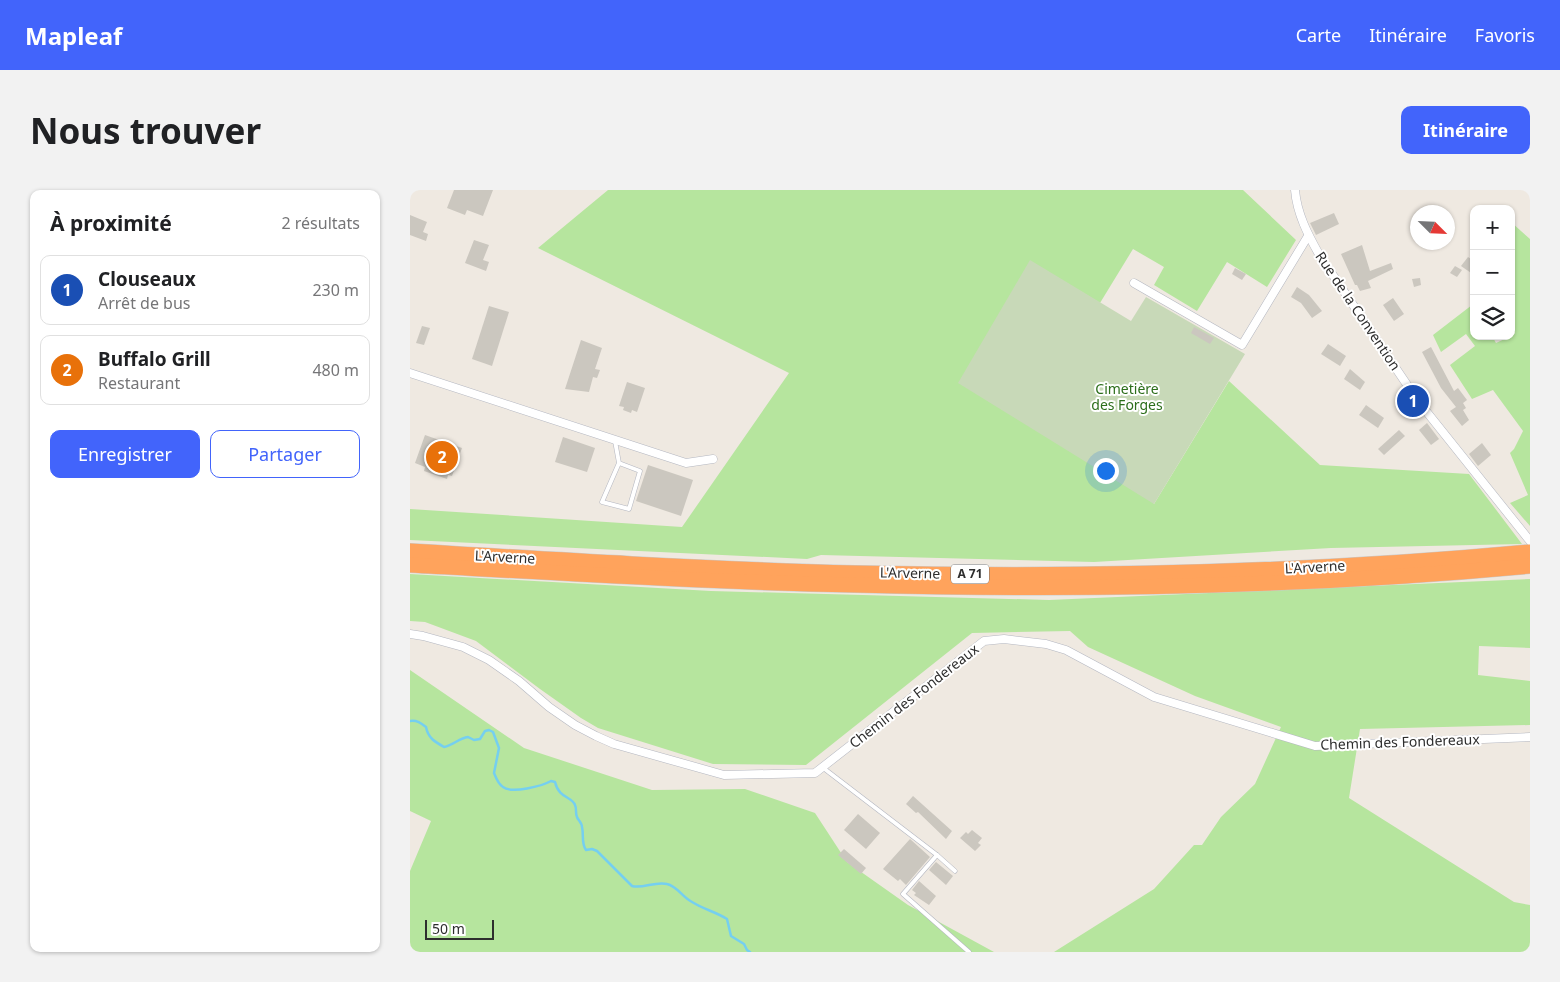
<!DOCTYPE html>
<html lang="fr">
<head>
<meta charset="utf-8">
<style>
	:root { --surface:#fff; --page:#f2f2f2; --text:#202124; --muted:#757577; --line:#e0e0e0; --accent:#4264fb }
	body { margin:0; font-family:"Noto Sans",sans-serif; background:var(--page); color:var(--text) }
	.controls { position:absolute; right:15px; top:15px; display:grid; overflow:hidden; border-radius:10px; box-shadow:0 1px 4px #0004 }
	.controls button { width:45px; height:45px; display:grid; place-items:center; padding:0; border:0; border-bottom:1px solid var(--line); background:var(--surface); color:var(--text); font:25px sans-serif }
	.compass { position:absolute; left:1000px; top:15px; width:45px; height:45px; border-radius:50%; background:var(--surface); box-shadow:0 1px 4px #0004; rotate:114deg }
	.scale { position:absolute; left:15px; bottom:12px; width:69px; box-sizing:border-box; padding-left:5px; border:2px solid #2e2e2e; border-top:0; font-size:14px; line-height:18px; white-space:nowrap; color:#2e2e2e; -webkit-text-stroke:4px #fff; paint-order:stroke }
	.you { position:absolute; left:695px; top:280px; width:18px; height:18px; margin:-12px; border:4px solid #fff; border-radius:50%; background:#1a73e8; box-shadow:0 0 0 8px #1a73e833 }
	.badge { display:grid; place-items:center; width:32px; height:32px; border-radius:50%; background:var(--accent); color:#fff; font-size:16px; font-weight:700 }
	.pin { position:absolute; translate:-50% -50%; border:2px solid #fff; box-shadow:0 1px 5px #0006 }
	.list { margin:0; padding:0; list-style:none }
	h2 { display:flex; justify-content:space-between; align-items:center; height:65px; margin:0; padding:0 20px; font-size:21px }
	h2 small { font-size:16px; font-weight:400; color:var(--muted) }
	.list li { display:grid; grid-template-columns:32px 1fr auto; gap:15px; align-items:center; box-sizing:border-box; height:70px; margin:0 10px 10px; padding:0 10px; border:1px solid var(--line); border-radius:10px }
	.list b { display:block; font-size:19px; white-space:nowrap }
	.list p { margin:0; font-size:16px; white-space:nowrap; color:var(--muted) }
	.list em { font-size:16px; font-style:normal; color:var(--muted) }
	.actions { display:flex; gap:10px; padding:15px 20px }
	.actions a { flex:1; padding:11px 0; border:1px solid var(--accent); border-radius:10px; text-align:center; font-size:18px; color:var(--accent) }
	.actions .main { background:var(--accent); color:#fff }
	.icon { flex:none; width:28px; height:28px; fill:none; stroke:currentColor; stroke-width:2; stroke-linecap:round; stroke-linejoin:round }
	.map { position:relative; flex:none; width:1120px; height:762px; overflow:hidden; border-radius:10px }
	header { display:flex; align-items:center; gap:30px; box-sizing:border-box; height:70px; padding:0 25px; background:var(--accent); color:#fff }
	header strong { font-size:24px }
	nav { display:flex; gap:28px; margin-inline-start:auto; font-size:18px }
	.intro { display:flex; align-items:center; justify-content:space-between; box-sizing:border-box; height:120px; padding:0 30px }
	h1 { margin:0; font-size:35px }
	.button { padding:12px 22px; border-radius:10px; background:var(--accent); color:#fff; font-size:18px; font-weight:700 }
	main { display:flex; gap:30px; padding:0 30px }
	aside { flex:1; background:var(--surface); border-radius:10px; box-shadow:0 1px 4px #0004 }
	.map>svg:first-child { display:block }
	.green { fill:#b6e59e }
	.cemetery { fill:#c8d9b8 }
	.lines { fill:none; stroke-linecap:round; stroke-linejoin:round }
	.stream { stroke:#75cff0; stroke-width:2.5 }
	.building { fill:#cbc7bf }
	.lane-casing { stroke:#b4b7c1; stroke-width:5 }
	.street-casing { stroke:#b4b7c1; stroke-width:9 }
	.highway-casing { stroke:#c9c9c9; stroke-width:16 }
	.lane { stroke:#fff; stroke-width:4 }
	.street { stroke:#fff; stroke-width:8 }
	.highway { stroke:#ffa35c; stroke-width:15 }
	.labels { text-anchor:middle; stroke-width:4; stroke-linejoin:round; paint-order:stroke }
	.shield { fill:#fff; stroke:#6d6d6d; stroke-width:1 }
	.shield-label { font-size:12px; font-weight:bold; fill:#2e2e2e }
	.street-label { font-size:14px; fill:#2e2e2e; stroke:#fff }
	.park-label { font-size:14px; fill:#2c6e1b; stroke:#fff }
</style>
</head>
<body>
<header>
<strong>Mapleaf</strong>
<nav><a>Carte</a><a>Itinéraire</a><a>Favoris</a></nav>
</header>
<div class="intro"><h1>Nous trouver</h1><a class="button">Itinéraire</a></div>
<main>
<aside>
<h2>À proximité<small>2 résultats</small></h2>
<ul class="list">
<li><span class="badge" style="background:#1a4fb4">1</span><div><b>Clouseaux</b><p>Arrêt de bus</p></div><em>230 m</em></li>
<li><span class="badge" style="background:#e8710a">2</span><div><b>Buffalo Grill</b><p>Restaurant</p></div><em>480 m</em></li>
</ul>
<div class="actions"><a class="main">Enregistrer</a><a>Partager</a></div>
</aside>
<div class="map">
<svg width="1120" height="762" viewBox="0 0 1120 762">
	<rect width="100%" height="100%" fill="#efe9e1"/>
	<!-- green -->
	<g class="green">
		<polygon points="198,0 833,0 886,50 857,97 817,72 787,121 744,95 754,77 723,59 690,113 620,71 744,314 819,191 910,275 1059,284 1112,354 921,358 684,372 411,365 397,369 0,350 0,319 272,337 379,183 128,58"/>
		<polygon points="1101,32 1120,49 1120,336 1100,313 1118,305 1100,263 1104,259 1113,241 1083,200 1062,209 1040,175 1065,156 1056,144 1031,162 1023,145 1062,115 1064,117 1064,146 1082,146 1086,153 1101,146 1105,143 1101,137"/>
		<polygon points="0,384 301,401 639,410 1120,389 1120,458 1069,456 1068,485 1120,491 1120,535 950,539 939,608 1104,712 1120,715 1120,762 644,762 744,699 784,655 792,655 811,627 845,594 871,537 785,506 678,457 660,441 562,443 396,575 303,574 188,538 171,528 130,499 66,451 15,432 0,431"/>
		<polygon points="0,480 114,558 242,600 335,599 405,623 437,672 498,715 584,762 0,762 0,681 21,631 0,621"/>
	</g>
	<!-- cemetery -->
	<polygon class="cemetery" points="620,70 721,131 736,107 835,164 744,314 548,193"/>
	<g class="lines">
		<!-- stream -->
		<path class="stream" d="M0,531C7,530 11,533 16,537C18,548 25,552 34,557C44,555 49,548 58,547L64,550L70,549L75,541L79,540L83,542L89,558L84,583C86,588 88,594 93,597C102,604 132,596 141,591L145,592C149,609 162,606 165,615C167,619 165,623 167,627C168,630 172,633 172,637C174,645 171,653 176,660L182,659L187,661L222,696C233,699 245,691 257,694C267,696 272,707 282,712C293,719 306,722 317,729L321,746L334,754L337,760L340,762"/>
	</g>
	<!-- building -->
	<g class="building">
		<polygon points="44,0 83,0 73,26 57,20 55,25 37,18"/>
		<polygon points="924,23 929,34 906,45 900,33"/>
		<polygon points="0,25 17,32 13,42 18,44 16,51 0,45"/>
		<polygon points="64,50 79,55 73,70 79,72 76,81 55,73"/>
		<polygon points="952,55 960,81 981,73 983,79 958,91 961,98 950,101 947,95 945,95 931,64"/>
		<polygon points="1058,67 1064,71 1064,85 1051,76"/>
		<polygon points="1045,76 1052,80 1047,87 1040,83"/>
		<polygon points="825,78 836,84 832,90 822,84"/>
		<polygon points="1010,88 1011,95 1004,97 1002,89"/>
		<polygon points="887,97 899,105 912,121 902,128 891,113 881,107"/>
		<polygon points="983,108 994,124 984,131 973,115"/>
		<polygon points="79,116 99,122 82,176 62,169"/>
		<polygon points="12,136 20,138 14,155 6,153"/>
		<polygon points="784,137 804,148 800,154 781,143"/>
		<polygon points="171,150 192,158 185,179 190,180 187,188 183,187 179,202 155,199"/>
		<polygon points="918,154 936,166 930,176 911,164"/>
		<polygon points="1021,157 1044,201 1048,198 1057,210 1053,213 1056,218 1053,220 1059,230 1052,236 1040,221 1046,217 1031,198 1012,162"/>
		<polygon points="940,179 955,192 950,200 934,189"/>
		<polygon points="217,192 235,198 227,222 222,220 221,223 213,220 214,217 209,216"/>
		<polygon points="956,215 974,228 968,238 949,225"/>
		<polygon points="1017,233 1029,249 1021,255 1009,240"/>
		<polygon points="989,240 995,246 974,265 968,259"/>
		<polygon points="15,245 52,258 42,286 38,285 37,289 14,281 15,277 5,273"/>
		<polygon points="153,247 185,258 177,282 145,272"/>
		<polygon points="1072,253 1081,265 1068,276 1059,264"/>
		<polygon points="238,275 283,290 271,326 226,311"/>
		<polygon points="503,606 542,641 536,649 508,622 506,623 496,614"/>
		<polygon points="448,624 470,643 456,659 434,640"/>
		<polygon points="562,640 572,648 568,653 571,655 565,661 550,648 556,642 558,644"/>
		<polygon points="500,649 520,667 496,695 490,689 488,691 473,679"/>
		<polygon points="434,659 456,678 451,684 428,665"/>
		<polygon points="526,672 543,686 536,695 519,680"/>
		<polygon points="509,691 526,706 519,715 504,705 506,703 502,700"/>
	</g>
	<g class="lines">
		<!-- lane casing -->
		<g class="lane-casing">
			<g id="lane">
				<polyline points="205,251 209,273 192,312 219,319 230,281 209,273"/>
				<polyline points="412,577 527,665 545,681"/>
				<polyline points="527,665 493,704 559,762"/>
			</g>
		</g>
		<!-- street casing -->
		<g class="street-casing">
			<g id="street">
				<path d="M885,0C887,24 898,45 910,66L1008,211L1120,351"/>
				<polyline points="724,93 832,155 898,46"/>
				<polyline points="0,183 276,273 303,269"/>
				<polyline points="0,444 13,446 53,457 79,470 109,491 139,517 165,535 186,546 204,554 314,585 405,583 574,451 594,449 636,454 656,460 744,507 905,556 1120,547"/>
			</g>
		</g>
		<!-- highway casing -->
		<g class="highway-casing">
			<g id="highway">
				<path d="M0,361C148,370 296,379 445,383C670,388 896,383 1120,362"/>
				<path d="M0,375C148,383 296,392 445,395C670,401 896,397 1120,376"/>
			</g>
		</g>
		<!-- lane -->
		<use href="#lane" class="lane"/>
		<!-- street -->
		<use href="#street" class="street"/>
		<!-- highway -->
		<use href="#highway" class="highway"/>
	</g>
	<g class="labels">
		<!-- shield labels -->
		<rect class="shield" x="541" y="374.5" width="38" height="19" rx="4"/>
		<g class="shield-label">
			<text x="560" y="388">A 71</text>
		</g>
		<!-- street labels -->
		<g class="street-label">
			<text transform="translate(948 121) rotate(56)" y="5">Rue de la Convention</text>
			<text transform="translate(95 367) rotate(3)" y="5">L'Arverne</text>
			<text transform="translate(905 377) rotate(-3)" y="5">L'Arverne</text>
			<text transform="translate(500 383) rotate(1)" y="5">L'Arverne</text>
			<text transform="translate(504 506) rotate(-38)" y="5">Chemin des Fondereaux</text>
			<text transform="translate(990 552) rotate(-2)" y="5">Chemin des Fondereaux</text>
		</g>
		<!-- park labels -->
		<g class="park-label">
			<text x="717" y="204">Cimetière<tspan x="717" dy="16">des Forges</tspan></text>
		</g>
	</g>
</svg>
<div class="controls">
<button>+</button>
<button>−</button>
<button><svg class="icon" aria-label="layers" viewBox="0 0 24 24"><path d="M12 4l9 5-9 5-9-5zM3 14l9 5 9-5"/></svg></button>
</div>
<svg class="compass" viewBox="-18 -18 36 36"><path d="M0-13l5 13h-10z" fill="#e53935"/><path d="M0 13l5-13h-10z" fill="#757577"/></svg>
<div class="scale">50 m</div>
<div class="you"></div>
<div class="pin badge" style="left:1003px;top:211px;background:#1a4fb4">1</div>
<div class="pin badge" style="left:32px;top:267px;background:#e8710a">2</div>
</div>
</main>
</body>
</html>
